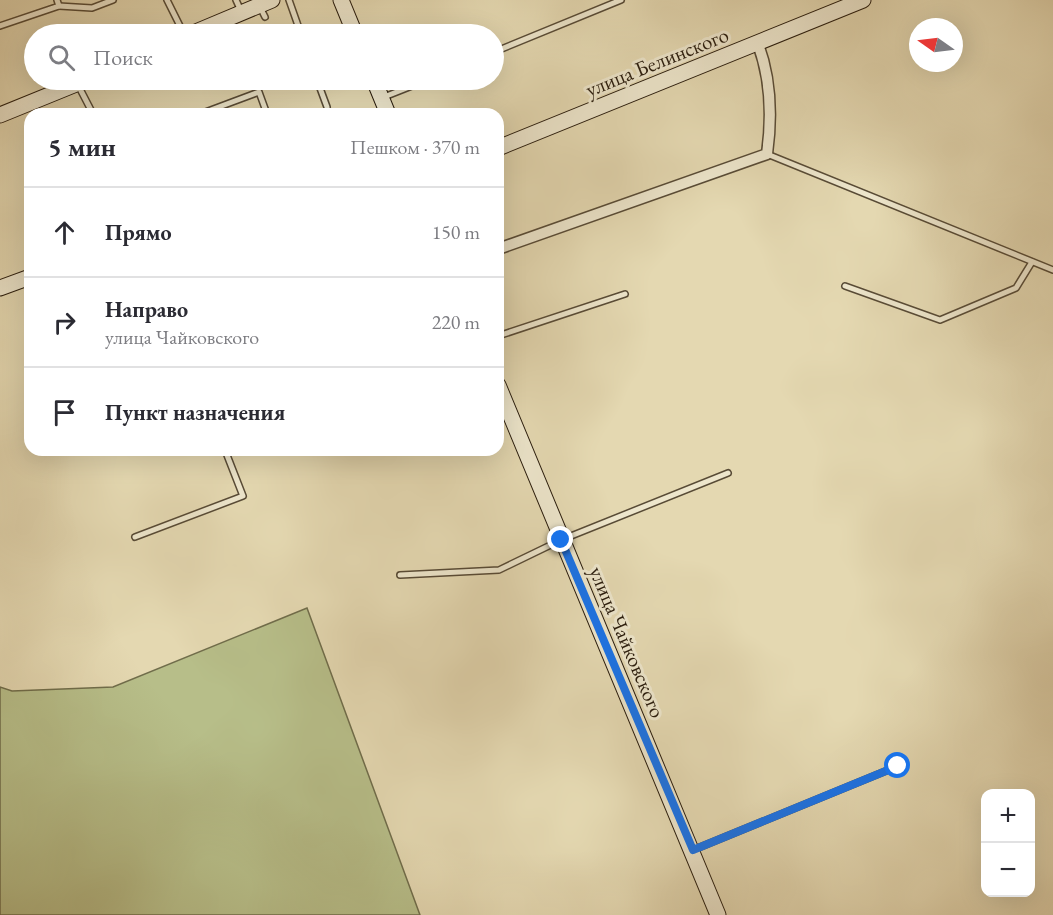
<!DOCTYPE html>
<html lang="ru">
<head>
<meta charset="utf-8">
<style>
	:root { --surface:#fff; --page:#f7f7f7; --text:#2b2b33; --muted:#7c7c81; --line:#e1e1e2 }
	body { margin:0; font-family:"EB Garamond",serif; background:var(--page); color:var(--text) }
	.controls { position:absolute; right:18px; bottom:18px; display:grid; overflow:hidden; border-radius:12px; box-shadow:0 6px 24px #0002 }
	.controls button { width:54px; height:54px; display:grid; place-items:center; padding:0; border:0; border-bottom:2px solid var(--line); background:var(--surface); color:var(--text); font:30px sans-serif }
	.compass { position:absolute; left:909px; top:18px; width:54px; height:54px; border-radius:50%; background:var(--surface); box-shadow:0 6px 24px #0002; rotate:284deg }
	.stop { position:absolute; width:18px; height:18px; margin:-14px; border:4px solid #1a73e8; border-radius:50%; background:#fff }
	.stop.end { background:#1a73e8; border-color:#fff; box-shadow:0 2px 6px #0008 }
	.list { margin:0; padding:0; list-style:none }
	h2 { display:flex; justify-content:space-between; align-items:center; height:78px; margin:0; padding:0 24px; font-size:26px }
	h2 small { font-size:20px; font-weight:400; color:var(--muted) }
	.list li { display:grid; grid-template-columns:39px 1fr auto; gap:18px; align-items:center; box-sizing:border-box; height:90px; padding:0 24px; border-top:2px solid var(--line) }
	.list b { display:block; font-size:22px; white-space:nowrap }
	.list p { margin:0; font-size:20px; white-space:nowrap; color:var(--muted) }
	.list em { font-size:20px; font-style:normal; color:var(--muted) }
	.icon { flex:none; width:33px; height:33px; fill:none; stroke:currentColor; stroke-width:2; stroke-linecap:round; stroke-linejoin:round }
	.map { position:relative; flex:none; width:1053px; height:915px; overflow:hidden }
	.search { position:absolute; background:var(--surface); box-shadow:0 6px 24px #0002; left:24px; top:24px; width:480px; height:66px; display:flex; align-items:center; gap:15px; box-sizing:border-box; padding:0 21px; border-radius:33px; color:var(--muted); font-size:22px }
	.panel { position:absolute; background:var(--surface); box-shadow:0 6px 24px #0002; left:24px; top:108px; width:480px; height:348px; border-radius:18px }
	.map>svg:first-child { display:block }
	.green { fill:#b7be89; stroke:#706d4b; stroke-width:1.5 }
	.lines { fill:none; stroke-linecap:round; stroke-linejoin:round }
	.lane-casing { stroke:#584b36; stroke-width:8 }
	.street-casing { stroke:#584b36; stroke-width:13 }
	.secondary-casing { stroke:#291c0d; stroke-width:17 }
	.lane { stroke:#ede6cc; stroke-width:5 }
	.street { stroke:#ede6cc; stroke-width:10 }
	.secondary { stroke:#ede6cc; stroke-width:15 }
	.route { stroke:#1a73e8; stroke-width:8 }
	.labels { text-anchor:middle; stroke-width:6; stroke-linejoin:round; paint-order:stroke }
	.street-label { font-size:21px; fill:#291c0d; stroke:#ede6cc }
</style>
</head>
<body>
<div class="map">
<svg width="1053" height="915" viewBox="0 0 1053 915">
	<rect width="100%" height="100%" fill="#e4d8b1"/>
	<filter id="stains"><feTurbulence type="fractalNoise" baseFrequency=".00333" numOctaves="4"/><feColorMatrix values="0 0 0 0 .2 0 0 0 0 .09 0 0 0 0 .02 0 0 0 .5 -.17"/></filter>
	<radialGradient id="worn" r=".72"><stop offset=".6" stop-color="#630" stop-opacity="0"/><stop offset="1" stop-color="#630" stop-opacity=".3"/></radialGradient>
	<!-- green -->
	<polygon class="green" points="307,608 420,915 0,915 0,687 12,691 113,687"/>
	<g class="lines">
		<!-- lane casing -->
		<g class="lane-casing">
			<g id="lane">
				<polyline points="167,0 184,34"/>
				<polyline points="236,0 241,11"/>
				<polyline points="289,0 301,34"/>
				<polyline points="59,6 92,8 113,0"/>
				<polyline points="260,7 265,17"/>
				<polyline points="0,26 59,6 57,0"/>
				<polyline points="494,52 621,0"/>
				<polyline points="317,80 327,107"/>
				<polyline points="78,85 93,114"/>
				<polyline points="384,97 427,80"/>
				<polyline points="200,114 259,92 267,114"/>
				<polyline points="767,154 1053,270"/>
				<polyline points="845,286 940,320 1016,288 1032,262"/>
				<polyline points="498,336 625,294"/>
				<polyline points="135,537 243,496 225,450"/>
				<polyline points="400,575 499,570 561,540 728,473"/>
				<polyline points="693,850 898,766"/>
			</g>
		</g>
		<!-- street casing -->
		<g class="street-casing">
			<path id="street" d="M498,249L767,154C772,118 771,79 758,44"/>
		</g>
		<!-- secondary casing -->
		<g class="secondary-casing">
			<g id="secondary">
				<polyline points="341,0 355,34"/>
				<polyline points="191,34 272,0"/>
				<polyline points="374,80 388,114"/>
				<polyline points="0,115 86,80"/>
				<polyline points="498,148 863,0"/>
				<polyline points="0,288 30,277"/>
				<polyline points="498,385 718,915"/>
			</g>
		</g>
		<!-- lane -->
		<use href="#lane" class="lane"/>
		<!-- street -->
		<use href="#street" class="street"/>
		<!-- secondary -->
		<use href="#secondary" class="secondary"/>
	</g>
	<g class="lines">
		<!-- route -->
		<polyline class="route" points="561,540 693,850 898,766"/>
	</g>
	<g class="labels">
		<!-- street labels -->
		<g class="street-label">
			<text transform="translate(657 62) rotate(-22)" y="7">улица Белинского</text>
			<text transform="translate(627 642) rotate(67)" y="7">улица Чайковского</text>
		</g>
	</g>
	<rect width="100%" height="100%" filter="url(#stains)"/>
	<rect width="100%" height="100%" fill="url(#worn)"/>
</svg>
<div class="controls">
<button>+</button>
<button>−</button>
</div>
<svg class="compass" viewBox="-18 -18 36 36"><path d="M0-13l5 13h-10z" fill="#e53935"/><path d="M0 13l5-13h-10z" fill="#7c7c81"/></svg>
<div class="stop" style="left:898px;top:766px"></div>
<div class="stop end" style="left:561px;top:540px"></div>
<div class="search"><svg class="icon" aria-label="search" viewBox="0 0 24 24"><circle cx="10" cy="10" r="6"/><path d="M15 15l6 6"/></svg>Поиск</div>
<section class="panel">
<h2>5 мин<small>Пешком · 370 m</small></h2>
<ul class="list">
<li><svg class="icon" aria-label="ahead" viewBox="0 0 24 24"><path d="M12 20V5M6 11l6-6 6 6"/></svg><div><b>Прямо</b></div><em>150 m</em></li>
<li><svg class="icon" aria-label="right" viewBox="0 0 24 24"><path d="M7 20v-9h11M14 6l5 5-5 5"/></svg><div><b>Направо</b><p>улица Чайковского</p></div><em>220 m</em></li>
<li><svg class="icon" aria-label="arrive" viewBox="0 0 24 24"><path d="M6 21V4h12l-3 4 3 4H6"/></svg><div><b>Пункт назначения</b></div></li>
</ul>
</section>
</div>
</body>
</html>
